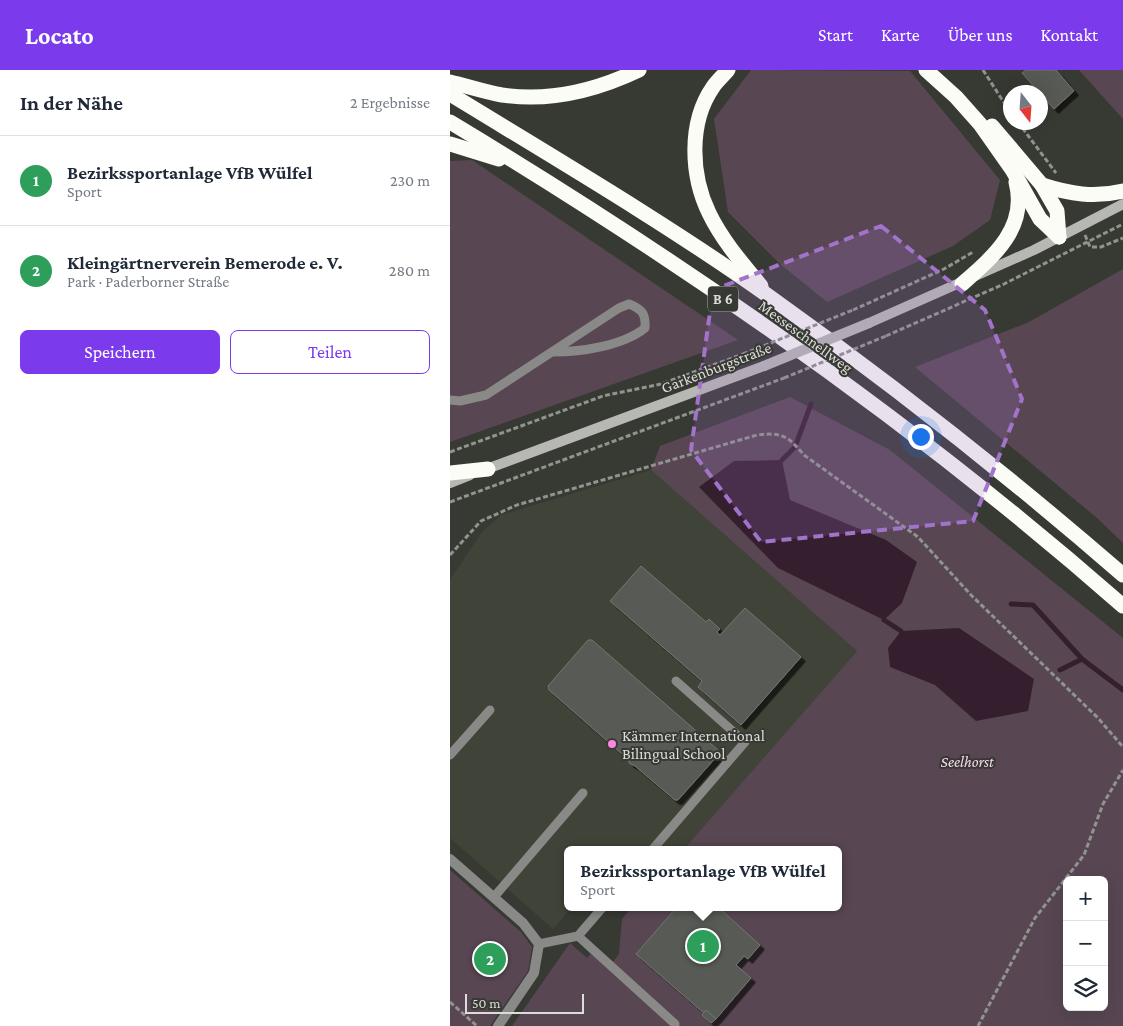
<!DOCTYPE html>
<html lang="de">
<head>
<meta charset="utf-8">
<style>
	:root { --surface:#fff; --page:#f6f6f7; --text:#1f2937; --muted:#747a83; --line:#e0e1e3; --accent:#7c3aed }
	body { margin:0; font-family:"Crimson Pro",serif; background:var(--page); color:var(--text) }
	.controls { position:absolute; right:15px; bottom:15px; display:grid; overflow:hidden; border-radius:8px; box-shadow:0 5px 20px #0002 }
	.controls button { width:45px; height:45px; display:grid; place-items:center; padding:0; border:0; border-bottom:1px solid var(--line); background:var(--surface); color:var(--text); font:25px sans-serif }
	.compass { position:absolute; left:553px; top:15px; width:45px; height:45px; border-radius:50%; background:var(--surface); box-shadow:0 5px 20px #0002; rotate:163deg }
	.scale { position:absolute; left:15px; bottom:12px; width:119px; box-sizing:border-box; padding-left:5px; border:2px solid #dcddda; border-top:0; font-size:14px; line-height:18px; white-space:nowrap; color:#dcddda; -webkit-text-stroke:4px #373933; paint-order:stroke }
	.you { position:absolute; left:470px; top:366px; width:18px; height:18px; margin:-12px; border:4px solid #fff; border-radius:50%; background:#1a73e8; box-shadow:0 0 0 8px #1a73e833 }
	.badge { display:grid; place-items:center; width:32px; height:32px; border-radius:50%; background:var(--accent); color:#fff; font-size:16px; font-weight:700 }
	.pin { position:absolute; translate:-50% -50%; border:2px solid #fff; box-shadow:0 1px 5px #0006 }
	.popup { position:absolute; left:114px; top:776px; width:278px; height:65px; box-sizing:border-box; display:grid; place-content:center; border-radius:8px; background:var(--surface); filter:drop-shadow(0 1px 4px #0005); font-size:16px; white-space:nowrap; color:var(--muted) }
	.popup b { font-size:19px; color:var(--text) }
	.popup::after { content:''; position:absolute; left:50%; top:100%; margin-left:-10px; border:10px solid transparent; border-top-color:var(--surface) }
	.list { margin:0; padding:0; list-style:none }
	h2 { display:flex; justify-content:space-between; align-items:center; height:65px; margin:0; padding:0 20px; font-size:21px }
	h2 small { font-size:16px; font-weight:400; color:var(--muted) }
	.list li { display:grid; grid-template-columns:32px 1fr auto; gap:15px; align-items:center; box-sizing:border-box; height:90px; padding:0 20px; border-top:1px solid var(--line) }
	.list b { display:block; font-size:19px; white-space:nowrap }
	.list p { margin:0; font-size:16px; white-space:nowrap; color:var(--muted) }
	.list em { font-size:16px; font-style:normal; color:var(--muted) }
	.actions { display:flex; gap:10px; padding:15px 20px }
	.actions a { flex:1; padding:11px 0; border:1px solid var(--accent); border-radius:8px; text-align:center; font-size:18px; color:var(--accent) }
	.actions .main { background:var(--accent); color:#fff }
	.icon { flex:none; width:28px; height:28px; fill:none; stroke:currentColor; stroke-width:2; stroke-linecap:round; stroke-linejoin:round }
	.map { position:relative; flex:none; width:673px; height:956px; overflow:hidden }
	header { display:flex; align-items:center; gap:30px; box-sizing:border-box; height:70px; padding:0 25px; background:var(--accent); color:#fff }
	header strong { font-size:24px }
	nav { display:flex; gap:28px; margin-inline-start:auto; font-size:18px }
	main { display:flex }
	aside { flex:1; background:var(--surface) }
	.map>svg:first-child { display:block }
	.built { fill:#404438 }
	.green { fill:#584753; fill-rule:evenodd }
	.water { fill:#351f2f }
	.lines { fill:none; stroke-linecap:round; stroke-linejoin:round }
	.stream { stroke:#351f2f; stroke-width:5 }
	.building { fill:#585a54; stroke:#747670; filter:url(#shadow) }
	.path { stroke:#91938e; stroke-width:3; stroke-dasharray:5 2.5; stroke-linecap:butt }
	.lane { stroke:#898a87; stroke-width:9 }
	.street { stroke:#898a87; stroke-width:10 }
	.secondary { stroke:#b7b8b3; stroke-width:10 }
	.highway { stroke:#fafcf5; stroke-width:15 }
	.path-bridge { stroke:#91938e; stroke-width:3; stroke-dasharray:5 2.5; stroke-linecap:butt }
	.secondary-bridge { stroke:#b7b8b3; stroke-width:10 }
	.marked { fill:#a273ca; fill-opacity:0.2; stroke:#a273ca; stroke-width:4; stroke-dasharray:10 6; stroke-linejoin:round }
	.poi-dot { fill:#fd86e1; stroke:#373933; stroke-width:2 }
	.labels { text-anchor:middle; stroke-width:4; stroke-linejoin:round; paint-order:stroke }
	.shield { fill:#373933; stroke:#aaaca8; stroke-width:1 }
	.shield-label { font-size:15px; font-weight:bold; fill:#dcddda }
	.street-label { font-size:16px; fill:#dcddda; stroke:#373933 }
	.poi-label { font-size:16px; fill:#dcddda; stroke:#373933; text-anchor:start }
	.park-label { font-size:16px; font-style:italic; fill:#fcd4f1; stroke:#373933 }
</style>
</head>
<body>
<header>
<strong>Locato</strong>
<nav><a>Start</a><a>Karte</a><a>Über uns</a><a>Kontakt</a></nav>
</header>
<main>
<aside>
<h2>In der Nähe<small>2 Ergebnisse</small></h2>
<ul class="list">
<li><span class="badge" style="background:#2e9e5b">1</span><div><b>Bezirkssportanlage VfB Wülfel</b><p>Sport</p></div><em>230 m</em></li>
<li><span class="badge" style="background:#2e9e5b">2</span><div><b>Kleingärtnerverein Bemerode e. V.</b><p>Park · Paderborner Straße</p></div><em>280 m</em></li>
</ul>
<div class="actions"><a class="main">Speichern</a><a>Teilen</a></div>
</aside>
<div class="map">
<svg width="673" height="956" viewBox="0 0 673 956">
	<defs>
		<filter id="shadow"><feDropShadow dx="4.5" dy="4.5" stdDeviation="0" flood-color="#0009"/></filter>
	</defs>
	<rect width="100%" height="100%" fill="#373933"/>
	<!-- built -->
	<polygon class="built" points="201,400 407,581 233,780 118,780 118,837 122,837 103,859 0,768 0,510 32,462 51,445"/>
	<!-- green -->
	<g class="green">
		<polygon points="301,0 460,1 550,110 540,150 503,176 377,232 329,193 278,142 264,49"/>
		<polygon points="629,0 673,0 673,49"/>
		<polygon points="22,90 288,270 0,372 0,91"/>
		<polygon points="673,199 673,473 647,448 465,297 579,252"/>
		<path d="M340,327L440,380L673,568V956H62L120,873L137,888L145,879L162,893L169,884L172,849L182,837H388V780H233L407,581L201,400L210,376ZM617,810H654V937H617Z"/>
		<polygon points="0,800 71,862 82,877 78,901 40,956 0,956"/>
	</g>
	<!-- water -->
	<g class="water">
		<polygon points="332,390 340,430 436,470 467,492 452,533 434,550 328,498 249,417 284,391"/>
		<polygon points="509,558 584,609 578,641 526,651 485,615 440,597 438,578 451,561"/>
	</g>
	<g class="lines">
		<!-- stream -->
		<g class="stream">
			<polyline points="332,390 345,377 361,334"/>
			<polyline points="561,534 583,535 632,589"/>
			<polyline points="434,550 451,561"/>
			<polyline points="610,600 632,589 673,620"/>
		</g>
	</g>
	<!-- building -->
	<g class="building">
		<polygon points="576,0 606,0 624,21 604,39 572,3"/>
		<polygon points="191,496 256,552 259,549 270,559 267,562 270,565 295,538 351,587 291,655 248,617 252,611 160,531"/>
		<polygon points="138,570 142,570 268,680 269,684 228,730 225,730 185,696 179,693 179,690 99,620 98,616"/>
		<polygon points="227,837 268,837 310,875 298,889 294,886 286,895 301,908 266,949 256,940 254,943 248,938 186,884"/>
		<polygon points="256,940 266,949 261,953 252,945"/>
	</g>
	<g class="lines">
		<!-- path -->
		<g class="path">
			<polyline points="533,0 560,42"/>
			<polyline points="568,52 606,103"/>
			<polyline points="635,165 640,177 651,177 673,168"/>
			<polyline points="403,240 494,199 523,182"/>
			<polyline points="436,266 554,214 673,154"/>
			<polyline points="0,382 153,326 211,314 293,284"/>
			<polyline points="0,432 334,308"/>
			<path d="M0,485L31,451L67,435L307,365C332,362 338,366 354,385L468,467L521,525L648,648L673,677"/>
			<polyline points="0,932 27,956"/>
			<polyline points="528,956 585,848 634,785 653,734 673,700"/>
		</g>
		<!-- lane -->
		<g class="lane">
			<path d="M0,330L10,331L36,325L169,238L179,234C192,239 196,244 195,258C173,276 130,282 103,282"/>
			<polyline points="0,685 40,640"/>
			<polyline points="202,780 295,672 226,611"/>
			<polyline points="44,827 133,723"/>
			<polyline points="128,866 225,954"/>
			<polyline points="89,874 128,866 153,837"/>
		</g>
		<!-- street -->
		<polyline class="street" points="0,789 73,853 89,874 84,903 48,956"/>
		<!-- secondary -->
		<g class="secondary">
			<polyline points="419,253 584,180 673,134"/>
			<polyline points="34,400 314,296"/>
			<polyline points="0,413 20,405"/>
		</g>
		<!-- highway -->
		<g class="highway">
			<path d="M278,0C273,6 267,11 263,17C238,53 241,106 259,143C272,170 292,193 311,216"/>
			<polyline points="476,0 506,27 530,54 563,101 590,149 609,167"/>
			<path d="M0,12C17,16 35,22 52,25C99,32 147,20 189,0"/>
			<path d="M0,24C108,90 217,154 320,227C442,314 560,407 673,505"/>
			<path d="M0,52C236,194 466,354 673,536"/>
			<polyline points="542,56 592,115 607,141 609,167"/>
			<polyline points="0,74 49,89"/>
			<path d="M592,115C620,124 644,128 673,121"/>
			<path d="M512,214C543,187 578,158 566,112"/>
			<polyline points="0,403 38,399"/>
		</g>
		<!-- path-bridge -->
		<g class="path-bridge">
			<polyline points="293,284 403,240"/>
			<polyline points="334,308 436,266"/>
		</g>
		<!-- secondary-bridge -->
		<polyline class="secondary-bridge" points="314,296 419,253"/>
	</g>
	<!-- marked area -->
	<path class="marked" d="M431,156L535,240L572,329L523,451L311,472L241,380L263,220Z"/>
	<!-- markers -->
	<circle class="poi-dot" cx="162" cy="674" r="5"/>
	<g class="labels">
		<!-- shield labels -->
		<rect class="shield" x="258" y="216.5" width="30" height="25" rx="4"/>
		<g class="shield-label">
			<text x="273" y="234">B 6</text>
		</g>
		<!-- street labels -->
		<g class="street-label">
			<text transform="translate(356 266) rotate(36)" y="6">Messeschnellweg</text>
			<text transform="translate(266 297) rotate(-21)" y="6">Garkenburgstraße</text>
		</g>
		<!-- poi labels -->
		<g class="poi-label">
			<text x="172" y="671">Kämmer International<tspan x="172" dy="18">Bilingual School</tspan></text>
		</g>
		<!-- park labels -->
		<g class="park-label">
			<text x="517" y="697">Seelhorst</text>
		</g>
	</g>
</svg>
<div class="controls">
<button>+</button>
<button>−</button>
<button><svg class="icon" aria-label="layers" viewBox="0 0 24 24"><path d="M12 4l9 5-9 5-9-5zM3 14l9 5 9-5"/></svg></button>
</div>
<svg class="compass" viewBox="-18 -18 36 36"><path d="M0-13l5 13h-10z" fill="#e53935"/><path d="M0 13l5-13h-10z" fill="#747a83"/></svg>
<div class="scale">50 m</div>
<div class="you"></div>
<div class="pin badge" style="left:253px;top:876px;background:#2e9e5b">1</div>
<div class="popup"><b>Bezirkssportanlage VfB Wülfel</b>Sport</div>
<div class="pin badge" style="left:40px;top:889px;background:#2e9e5b">2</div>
</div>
</main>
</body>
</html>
